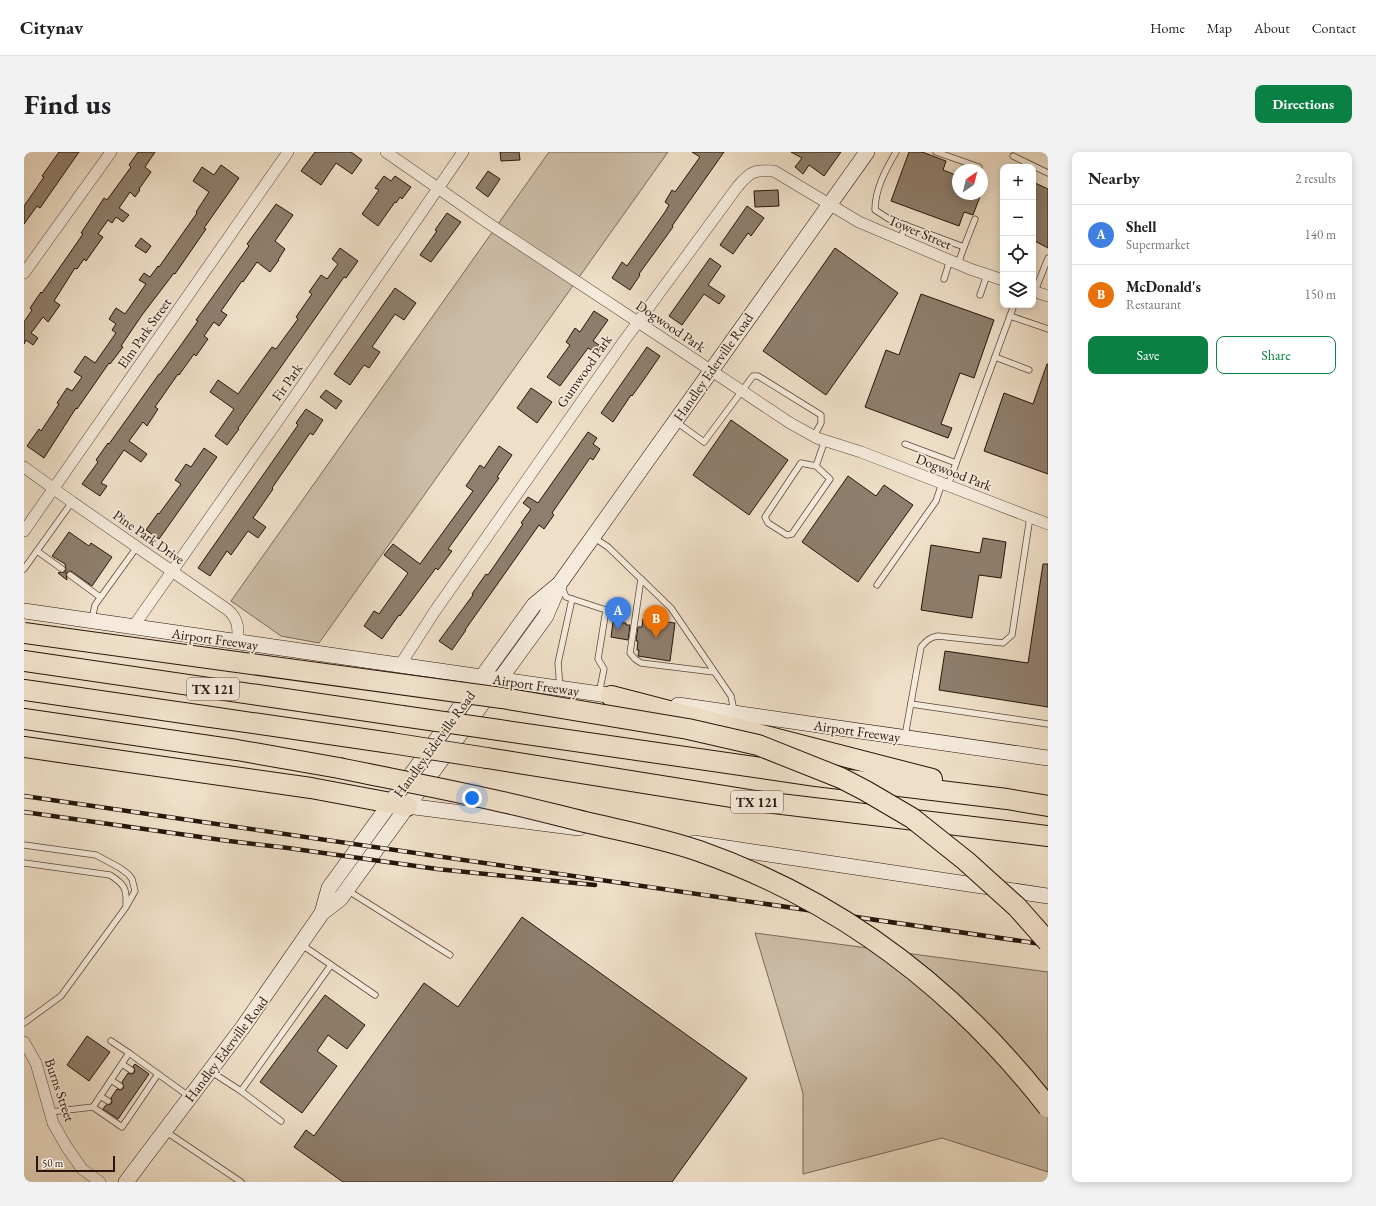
<!DOCTYPE html>
<html lang="en">
<head>
<meta charset="utf-8">
<style>
	:root { --surface:#fff; --page:#f2f2f2; --text:#202124; --muted:#757577; --line:#e0e0e0; --accent:#0b8043 }
	body { margin:0; font-family:"EB Garamond",serif; background:var(--page); color:var(--text) }
	.controls { position:absolute; right:12px; top:12px; display:grid; overflow:hidden; border-radius:8px; box-shadow:0 2px 10px #0003 }
	.controls button { width:36px; height:36px; display:grid; place-items:center; padding:0; border:0; border-bottom:1px solid var(--line); background:var(--surface); color:var(--text); font:20px sans-serif }
	.compass { position:absolute; left:928px; top:12px; width:36px; height:36px; border-radius:50%; background:var(--surface); box-shadow:0 2px 10px #0003; rotate:35deg }
	.scale { position:absolute; left:12px; bottom:10px; width:79px; box-sizing:border-box; padding-left:4px; border:2px solid #27150b; border-top:0; font-size:11px; line-height:14px; white-space:nowrap; color:#27150b; -webkit-text-stroke:3px #f5eadb; paint-order:stroke }
	.you { position:absolute; left:448px; top:646px; width:14px; height:14px; margin:-10px; border:3px solid #fff; border-radius:50%; background:#1a73e8; box-shadow:0 0 0 6px #1a73e833 }
	.badge { display:grid; place-items:center; width:26px; height:26px; border-radius:50%; background:var(--accent); color:#fff; font-size:13px; font-weight:700 }
	.pin { position:absolute; translate:-50% -33px; filter:drop-shadow(0 1px 2px #0008) }
	.pin::after { content:''; position:absolute; top:21px; width:14px; height:12px; background:inherit; clip-path:polygon(0 0,100% 0,50% 100%) }
	.list { margin:0; padding:0; list-style:none }
	h2 { display:flex; justify-content:space-between; align-items:center; height:52px; margin:0; padding:0 16px; font-size:17px }
	h2 small { font-size:13px; font-weight:400; color:var(--muted) }
	.list li { display:grid; grid-template-columns:26px 1fr auto; gap:12px; align-items:center; box-sizing:border-box; height:60px; padding:0 16px; border-top:1px solid var(--line) }
	.list b { display:block; font-size:15px; white-space:nowrap }
	.list p { margin:0; font-size:13px; white-space:nowrap; color:var(--muted) }
	.list em { font-size:13px; font-style:normal; color:var(--muted) }
	.actions { display:flex; gap:8px; padding:12px 16px }
	.actions a { flex:1; padding:9px 0; border:1px solid var(--accent); border-radius:8px; text-align:center; font-size:14px; color:var(--accent) }
	.actions .main { background:var(--accent); color:#fff }
	.icon { flex:none; width:22px; height:22px; fill:none; stroke:currentColor; stroke-width:2; stroke-linecap:round; stroke-linejoin:round }
	.map { position:relative; flex:none; width:1024px; height:1030px; overflow:hidden; border-radius:8px }
	header { display:flex; align-items:center; gap:24px; box-sizing:border-box; height:56px; padding:0 20px; background:var(--surface); border-bottom:1px solid var(--line) }
	header strong { font-size:19px }
	nav { display:flex; gap:22px; margin-inline-start:auto; font-size:14px }
	.intro { display:flex; align-items:center; justify-content:space-between; box-sizing:border-box; height:96px; padding:0 24px }
	h1 { margin:0; font-size:28px }
	.button { padding:10px 18px; border-radius:8px; background:var(--accent); color:#fff; font-size:14px; font-weight:700 }
	main { display:flex; gap:24px; padding:0 24px }
	aside { flex:1; background:var(--surface); border-radius:8px; box-shadow:0 2px 10px #0003 }
	.map>svg:first-child { display:block }
	.green { fill:#cdbda8; stroke:#7a695a }
	.building { fill:#8f7e6d; stroke:#27150b }
	.lines { fill:none; stroke-linecap:round; stroke-linejoin:round }
	.lane-casing { stroke:#59483a; stroke-width:7 }
	.street-casing { stroke:#59483a; stroke-width:12 }
	.secondary-casing { stroke:#27150b; stroke-width:16 }
	.highway-casing { stroke:#27150b; stroke-width:22 }
	.lane { stroke:#f5eadb; stroke-width:5.5 }
	.street { stroke:#f5eadb; stroke-width:11 }
	.secondary { stroke:#f5eadb; stroke-width:15 }
	.highway { stroke:#efdfc8; stroke-width:20 }
	.rail-casing { stroke:#27150b; stroke-width:4.5 }
	.rail { stroke:#f5eadb; stroke-width:3; stroke-dasharray:9; stroke-linecap:butt }
	.highway-bridge-casing { stroke:#27150b; stroke-width:22; stroke-linecap:butt }
	.highway-bridge { stroke:#efdfc8; stroke-width:20 }
	.labels { text-anchor:middle; stroke-width:3.5; stroke-linejoin:round; paint-order:stroke }
	.shield { fill:#f5eadb; stroke:#655549; stroke-width:1 }
	.shield-label { font-size:13px; font-weight:bold; fill:#27150b }
	.street-label { font-size:14px; fill:#27150b; stroke:#f5eadb }
</style>
</head>
<body>
<header>
<strong>Citynav</strong>
<nav><a>Home</a><a>Map</a><a>About</a><a>Contact</a></nav>
</header>
<div class="intro"><h1>Find us</h1><a class="button">Directions</a></div>
<main>
<div class="map">
<svg width="1024" height="1030" viewBox="0 0 1024 1030">
	<rect width="100%" height="100%" fill="#efdfc8"/>
	<filter id="stains"><feTurbulence type="fractalNoise" baseFrequency=".005" numOctaves="4"/><feColorMatrix values="0 0 0 0 .2 0 0 0 0 .09 0 0 0 0 .02 0 0 0 .5 -.17"/></filter>
	<radialGradient id="worn" r=".72"><stop offset=".6" stop-color="#630" stop-opacity="0"/><stop offset="1" stop-color="#630" stop-opacity=".3"/></radialGradient>
	<!-- green -->
	<g class="green">
		<polygon points="525,0 644,0 295,491 257,484 207,449"/>
		<polygon points="731,781 1024,820 1024,1020 918,986 779,1022 779,941"/>
	</g>
	<!-- building -->
	<g class="building">
		<polygon points="35,0 55,0 16,56 13,54 0,72 0,54 20,25 18,24"/>
		<polygon points="114,0 131,0 121,15 127,20 115,37 116,38 111,45 106,40 95,56 105,63 99,70 92,65 88,71 84,68 74,82 79,85 62,109 60,107 53,117 51,116 30,149 36,153 24,170 19,165 7,181 14,186 9,193 2,188 0,192 0,170 8,158 6,156 17,140 18,141 59,82 57,81 80,46 83,48 107,15 105,13"/>
		<polygon points="291,0 327,0 338,8 328,22 312,11 297,33 277,19"/>
		<polygon points="476,0 495,0 496,8 477,9"/>
		<polygon points="668,0 700,0 648,74 649,75 615,122 616,123 606,138 588,126 598,110 603,114 641,60 645,53 641,50 648,38 651,40 676,5"/>
		<polygon points="767,0 817,0 800,24 785,13 779,22 771,15 778,6"/>
		<polygon points="885,0 898,0 922,9 919,18 934,24 934,42 957,42 949,63 940,60 935,74 867,49"/>
		<polygon points="197,13 215,26 180,76 182,77 151,122 150,121 118,163 97,194 99,195 86,212 85,211 53,257 52,256 20,306 3,294 15,277 17,279 35,252 33,251 43,236 48,239 58,225 50,220 61,204 71,211 92,181 88,178 92,172 85,167 92,156 101,162 122,132 115,128 120,121 126,125 134,114 135,115 173,61 172,60 185,40 169,29 178,15 190,23"/>
		<polygon points="464,19 476,27 464,45 452,36"/>
		<polygon points="360,24 367,29 371,24 387,35 378,47 376,45 372,51 371,50 354,74 338,62 355,38 351,36"/>
		<polygon points="1009,30 1024,37 1024,96 1009,88"/>
		<polygon points="754,38 755,54 731,55 730,39"/>
		<polygon points="252,52 269,63 251,89 261,97 254,108 255,108 246,120 233,110 219,130 218,129 197,159 203,163 195,174 190,170 180,184 184,187 172,204 170,202 155,223 154,222 131,255 134,257 123,274 119,270 105,289 123,302 117,310 100,298 77,331 83,334 76,344 58,332 74,310 72,308 84,291 85,292 135,222 136,222 157,193 174,169 172,168 225,94 223,92"/>
		<polygon points="723,54 740,66 727,84 724,81 709,102 696,93"/>
		<polygon points="423,61 437,70 407,110 396,103 413,79 411,78"/>
		<polygon points="117,86 127,94 122,101 111,94"/>
		<polygon points="316,96 334,109 322,126 320,125 214,276 215,277 203,293 191,284 210,257 186,240 194,228 214,242 248,195 252,197 274,167 272,165 288,142 285,140 297,123 303,127 314,112 308,107"/>
		<polygon points="811,96 874,141 802,243 739,199"/>
		<polygon points="686,106 697,114 684,133 701,144 695,152 680,142 658,173 645,164"/>
		<polygon points="371,136 392,151 380,168 371,162 348,195 356,200 345,216 340,213 326,233 310,222"/>
		<polygon points="897,142 970,168 950,226 936,221 917,272 928,276 924,286 841,255 862,198 875,203"/>
		<polygon points="570,159 584,168 569,189 575,193 571,200 564,196 536,234 523,225 546,193 542,190 551,176 556,180"/>
		<polygon points="623,195 636,204 621,226 608,244 607,243 589,270 577,261"/>
		<polygon points="1023,212 1024,212 1024,322 960,299 980,241 1009,252"/>
		<polygon points="507,236 528,250 513,271 493,256"/>
		<polygon points="302,238 318,249 312,257 296,245"/>
		<polygon points="282,257 299,268 289,283 286,281 248,336 249,337 229,366 242,375 234,386 224,379 207,403 203,399 186,424 174,416 274,273 272,271"/>
		<polygon points="707,268 764,308 725,363 669,323"/>
		<polygon points="564,280 573,286 569,292 576,297 569,308 566,306 528,361 530,363 520,377 515,373 441,478 442,478 428,498 415,489 449,443 448,442 462,422 464,423 499,372 497,371 507,357 499,351 504,345 514,351"/>
		<polygon points="475,294 488,303 473,325 475,326 424,397 428,399 414,418 412,416 376,464 375,463 358,487 340,474 350,459 355,462 384,421 360,403 369,392 396,412 449,339 442,334 456,313 460,316"/>
		<polygon points="180,296 193,305 135,387 122,378 134,361 135,362 157,332 151,328 162,312 167,315"/>
		<polygon points="824,324 852,344 860,333 889,353 834,430 778,390"/>
		<polygon points="45,380 65,394 67,391 88,405 68,434 47,419 42,421 43,428 34,421 41,420 42,417 41,412 28,404"/>
		<polygon points="959,386 982,390 977,426 955,423 948,466 897,458 907,393 956,401"/>
		<polygon points="1019,412 1024,412 1024,555 915,538 921,499 1004,511"/>
		<polygon points="619,467 651,471 646,509 614,504 615,498 613,498 614,489 612,489 614,475 618,475"/>
		<polygon points="589,470 602,471 602,473 606,473 604,488 587,485"/>
		<polygon points="498,765 723,926 648,1030 319,1030 270,995 282,978 290,984 400,831 434,855"/>
		<polygon points="301,843 341,873 323,897 304,883 293,899 313,914 278,961 236,930"/>
		<polygon points="63,884 86,900 65,929 43,913"/>
		<polygon points="111,912 125,922 94,967 79,957 82,953 87,952 88,949 87,946 93,937 96,938 99,937 100,934 98,930 104,921 107,922 110,921 111,918 109,914"/>
	</g>
	<g class="lines">
		<!-- lane casing -->
		<g class="lane-casing">
			<g id="lane">
				<path d="M872,0C862,17 851,37 851,58L865,67L940,95L951,67"/>
				<polyline points="912,0 955,15"/>
				<polyline points="989,4 1024,21"/>
				<polyline points="876,87 882,73"/>
				<polyline points="934,112 940,95"/>
				<polyline points="920,127 926,108"/>
				<polyline points="1011,139 1024,106"/>
				<polyline points="956,143 963,123"/>
				<polyline points="986,164 1024,177"/>
				<polyline points="971,205 1005,218"/>
				<polyline points="651,269 680,290 729,224 734,224 797,263 797,271 790,284"/>
				<polyline points="881,292 932,311"/>
				<polyline points="792,314 777,311 741,365 744,371 763,383 768,382 806,327 792,314 801,288"/>
				<polyline points="924,333 990,153"/>
				<polyline points="569,385 584,395 647,456 707,544 710,559"/>
				<polyline points="13,399 38,417"/>
				<polyline points="0,417 48,350"/>
				<polyline points="46,423 76,445"/>
				<polyline points="617,427 606,501 611,507 617,511 690,520"/>
				<polyline points="853,433 912,349 918,331"/>
				<polyline points="538,435 542,445 582,458 574,507 580,517 575,542"/>
				<polyline points="68,467 71,453 113,395"/>
				<polyline points="536,536 534,511 548,447"/>
				<polyline points="887,552 1024,572"/>
				<path d="M881,584L897,495C902,489 906,485 914,484L979,491L988,483L1006,365"/>
				<polyline points="0,693 72,703 96,716 104,722 108,727 111,739 102,755 37,844 0,871"/>
				<path d="M0,711L86,723C100,732 103,736 102,753"/>
				<polyline points="323,738 426,803"/>
				<polyline points="278,793 351,843"/>
				<polyline points="87,889 105,901"/>
				<polyline points="98,912 107,918"/>
				<polyline points="186,919 217,939"/>
				<polyline points="87,928 96,934"/>
				<polyline points="76,944 84,949"/>
				<polyline points="69,955 105,901 134,922"/>
				<polyline points="26,960 69,955 98,975 134,922 166,945"/>
				<polyline points="257,969 217,939 307,813"/>
				<polyline points="141,979 217,1030"/>
			</g>
		</g>
		<!-- street casing -->
		<g class="street-casing">
			<g id="street">
				<polyline points="362,0 464,71 614,170 766,271 793,286 837,300 1024,372"/>
				<polyline points="0,121 87,0"/>
				<polyline points="1009,139 1024,144"/>
				<path d="M0,315L48,350L204,458C215,468 214,476 214,490"/>
				<polyline points="0,379 264,0"/>
				<polyline points="109,475 276,237 439,0"/>
				<path d="M376,513L411,459L600,189L714,34C727,19 730,18 750,19L835,70L946,117L979,128"/>
				<polyline points="0,890 12,911 29,971 42,994 58,1017 76,1030"/>
			</g>
		</g>
		<!-- secondary casing -->
		<g class="secondary-casing">
			<g id="secondary">
				<polyline points="0,459 597,545"/>
				<polyline points="654,553 1024,606"/>
				<polyline points="383,654 555,676"/>
				<polyline points="670,691 1024,744"/>
				<polyline points="298,761 305,736 510,453 534,433"/>
				<polyline points="102,1030 219,875 298,761 316,747 522,464 536,431 843,0"/>
			</g>
		</g>
		<!-- highway casing -->
		<g class="highway-casing">
			<g id="highway">
				<polyline points="0,509 378,564"/>
				<path d="M0,538C122,556 245,573 367,591"/>
				<polyline points="587,544 908,627"/>
				<polyline points="0,567 213,598 315,616"/>
				<polyline points="475,578 792,624 983,647 1024,654"/>
				<polyline points="0,595 287,636 383,654"/>
				<polyline points="463,606 732,649 1024,684"/>
			</g>
		</g>
		<!-- lane -->
		<use href="#lane" class="lane"/>
		<!-- street -->
		<use href="#street" class="street"/>
		<!-- secondary -->
		<use href="#secondary" class="secondary"/>
		<!-- highway -->
		<use href="#highway" class="highway"/>
		<!-- rail casing -->
		<g class="rail-casing">
			<g id="rail">
				<polyline points="0,644 1024,793"/>
				<polyline points="0,660 205,689 264,696 413,717 571,733"/>
			</g>
		</g>
		<!-- rail -->
		<use href="#rail" class="rail"/>
		<!-- highway-bridge casing -->
		<g class="highway-bridge-casing">
			<g id="highway-bridge">
				<polyline points="0,481 478,546 664,577 734,593 817,626 842,639 888,666 942,709 993,755 1024,790"/>
				<polyline points="378,564 475,578"/>
				<polyline points="367,591 463,606"/>
				<path d="M315,616C368,627 421,637 474,649C503,655 532,663 561,670C599,679 638,686 675,699C817,749 932,837 1024,955"/>
			</g>
		</g>
		<!-- highway-bridge -->
		<use href="#highway-bridge" class="highway-bridge"/>
	</g>
	<g class="labels">
		<!-- shield labels -->
		<g class="shield">
			<rect x="163" y="526" width="52" height="22" rx="3"/>
			<rect x="707" y="639" width="52" height="22" rx="3"/>
		</g>
		<g class="shield-label">
			<text x="189" y="542">TX 121</text>
			<text x="733" y="655">TX 121</text>
		</g>
		<!-- street labels -->
		<g class="street-label">
			<text transform="translate(896 80) rotate(23)" y="5">Tower Street</text>
			<text transform="translate(647 174) rotate(34)" y="5">Dogwood Park</text>
			<text transform="translate(120 181) rotate(-55)" y="5">Elm Park Street</text>
			<text transform="translate(689 215) rotate(-55)" y="5">Handley Ederville Road</text>
			<text transform="translate(560 219) rotate(-55)" y="5">Gumwood Park</text>
			<text transform="translate(263 230) rotate(-55)" y="5">Fir Park</text>
			<text transform="translate(930 320) rotate(21)" y="5">Dogwood Park</text>
			<text transform="translate(125 385) rotate(35)" y="5">Pine Park Drive</text>
			<text transform="translate(191 487) rotate(8)" y="5">Airport Freeway</text>
			<text transform="translate(512 533) rotate(8)" y="5">Airport Freeway</text>
			<text transform="translate(833 579) rotate(8)" y="5">Airport Freeway</text>
			<text transform="translate(410 592) rotate(-54)" y="5">Handley Ederville Road</text>
			<text transform="translate(202 897) rotate(-53)" y="5">Handley Ederville Road</text>
			<text transform="translate(36 938) rotate(71)" y="5">Burns Street</text>
		</g>
	</g>
	<rect width="100%" height="100%" filter="url(#stains)"/>
	<rect width="100%" height="100%" fill="url(#worn)"/>
</svg>
<div class="controls">
<button>+</button>
<button>−</button>
<button><svg class="icon" aria-label="locate" viewBox="0 0 24 24"><circle cx="12" cy="12" r="6"/><path d="M12 2v4M12 18v4M2 12h4M18 12h4"/></svg></button>
<button><svg class="icon" aria-label="layers" viewBox="0 0 24 24"><path d="M12 4l9 5-9 5-9-5zM3 14l9 5 9-5"/></svg></button>
</div>
<svg class="compass" viewBox="-18 -18 36 36"><path d="M0-13l5 13h-10z" fill="#e53935"/><path d="M0 13l5-13h-10z" fill="#757577"/></svg>
<div class="scale">50 m</div>
<div class="you"></div>
<div class="pin badge" style="left:594px;top:478px;background:#3f7fe0">A</div>
<div class="pin badge" style="left:632px;top:486px;background:#e8710a">B</div>
</div>
<aside>
<h2>Nearby<small>2 results</small></h2>
<ul class="list">
<li><span class="badge" style="background:#3f7fe0">A</span><div><b>Shell</b><p>Supermarket</p></div><em>140 m</em></li>
<li><span class="badge" style="background:#e8710a">B</span><div><b>McDonald's</b><p>Restaurant</p></div><em>150 m</em></li>
</ul>
<div class="actions"><a class="main">Save</a><a>Share</a></div>
</aside>
</main>
</body>
</html>
